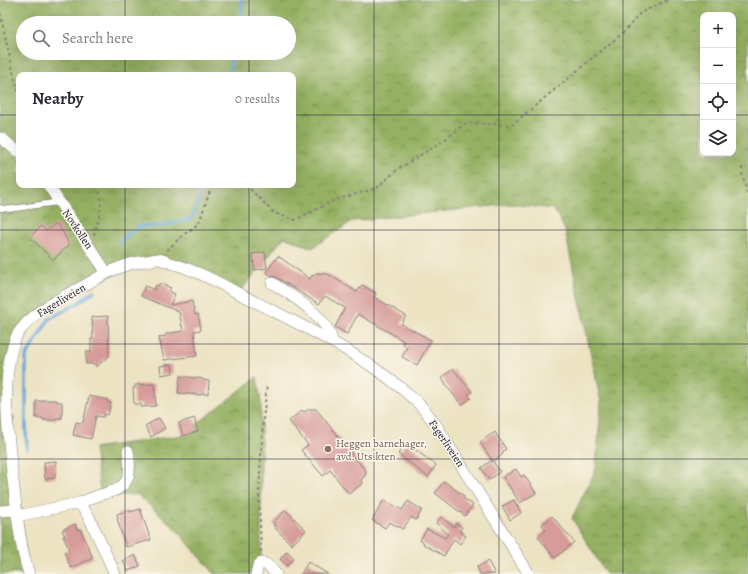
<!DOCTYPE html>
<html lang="en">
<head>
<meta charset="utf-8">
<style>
	:root { --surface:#fff; --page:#f2f2f3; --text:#2b2b33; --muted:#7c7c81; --line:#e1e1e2 }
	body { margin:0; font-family:Alegreya,serif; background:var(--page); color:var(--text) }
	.controls { position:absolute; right:12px; top:12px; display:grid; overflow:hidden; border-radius:8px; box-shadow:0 4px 16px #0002 }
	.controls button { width:36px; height:36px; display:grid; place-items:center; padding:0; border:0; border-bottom:1px solid var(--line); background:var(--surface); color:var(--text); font:20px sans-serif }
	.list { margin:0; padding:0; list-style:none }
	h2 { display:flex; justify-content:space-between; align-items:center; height:52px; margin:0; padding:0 16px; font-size:17px }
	h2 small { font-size:13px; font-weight:400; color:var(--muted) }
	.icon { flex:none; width:22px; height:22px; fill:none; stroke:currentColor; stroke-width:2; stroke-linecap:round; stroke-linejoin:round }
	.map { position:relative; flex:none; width:748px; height:574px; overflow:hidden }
	.search { position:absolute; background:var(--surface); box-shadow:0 4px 16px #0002; left:16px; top:16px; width:280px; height:44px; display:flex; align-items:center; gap:10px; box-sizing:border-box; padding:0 14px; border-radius:22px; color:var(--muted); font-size:15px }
	.panel { position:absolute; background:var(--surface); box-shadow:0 4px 16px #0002; left:16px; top:72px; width:280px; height:116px; border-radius:8px }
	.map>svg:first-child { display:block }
	.forest { fill:url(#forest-crowns); stroke:#5b694e; fill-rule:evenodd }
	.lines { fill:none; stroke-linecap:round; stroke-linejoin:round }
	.stream { stroke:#61a4d6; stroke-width:3.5 }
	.building { fill:#d79c9a }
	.lane-casing { stroke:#87827f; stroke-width:7 }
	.street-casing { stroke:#87827f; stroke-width:12 }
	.path { stroke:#87827f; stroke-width:2; stroke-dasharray:3 3; stroke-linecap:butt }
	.lane { stroke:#fff; stroke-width:5.5 }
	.street { stroke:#fff; stroke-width:11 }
	.grid { fill:none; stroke:#22223b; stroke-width:1; stroke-opacity:0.55 }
	.education-dot { fill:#8d6e63; stroke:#fbf7ec; stroke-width:1.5 }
	.labels { text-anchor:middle; stroke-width:3; stroke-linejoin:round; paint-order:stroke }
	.street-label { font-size:11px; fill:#22223b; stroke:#fbf7ec }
	.education-label { font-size:11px; fill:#785e54; stroke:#fbf7ec; text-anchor:start }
</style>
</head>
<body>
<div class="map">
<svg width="748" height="574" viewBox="0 0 748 574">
	<defs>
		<pattern id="forest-crowns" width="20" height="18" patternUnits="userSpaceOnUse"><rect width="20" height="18" fill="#94b062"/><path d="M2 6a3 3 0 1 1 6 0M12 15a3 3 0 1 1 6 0" fill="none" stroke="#788f52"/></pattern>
	</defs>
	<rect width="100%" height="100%" fill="#fbf7ec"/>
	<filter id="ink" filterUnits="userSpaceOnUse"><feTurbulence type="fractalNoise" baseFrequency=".025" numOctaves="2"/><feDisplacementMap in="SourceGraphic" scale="8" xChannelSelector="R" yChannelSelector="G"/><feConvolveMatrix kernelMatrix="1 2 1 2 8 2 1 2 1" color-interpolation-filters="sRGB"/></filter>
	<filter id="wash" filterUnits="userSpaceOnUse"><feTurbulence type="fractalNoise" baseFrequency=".012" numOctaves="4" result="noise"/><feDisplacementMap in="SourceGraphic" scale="16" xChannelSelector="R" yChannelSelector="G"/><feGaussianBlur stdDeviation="0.9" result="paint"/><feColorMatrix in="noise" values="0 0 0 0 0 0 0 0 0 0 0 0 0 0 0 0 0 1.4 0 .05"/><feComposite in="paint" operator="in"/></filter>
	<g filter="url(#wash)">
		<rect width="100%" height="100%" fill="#ece3c3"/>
		<!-- forest -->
		<g class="forest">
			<path d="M0,0H748V574H606L572,518L596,469L601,403L565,230L554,209L511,204L352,221L312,248L284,237L239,293L155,257L57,299L16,337L9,413L15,418L9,426L28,574H0ZM703,15H733V153H703ZM23,23H289V53H23ZM19,75H293V185H19Z"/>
			<polygon points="257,377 261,402 261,562 259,574 215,574 174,527 137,494 101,498 94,448 183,435"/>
		</g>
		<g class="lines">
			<!-- stream -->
			<g class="stream">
				<polyline points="241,0 242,19 241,23"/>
				<polyline points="228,75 233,53"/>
				<polyline points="119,244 123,238 140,226 160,226 191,219 195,211 203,185"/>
				<polyline points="27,449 26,430 26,356 49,319 78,303 94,291"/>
			</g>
		</g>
		<g id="blocks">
			<!-- building -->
			<g class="building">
				<polygon points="56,223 63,232 69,245 53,260 30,237 41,226 46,231"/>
				<polygon points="265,252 267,268 255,270 252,254"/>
				<polygon points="278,256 310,279 312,275 313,276 316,273 328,274 357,292 362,285 376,293 374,297 406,316 401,324 431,340 417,365 402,357 407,347 403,344 404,341 358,314 347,334 335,327 345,308 325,296 319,304 276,277 272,276 266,272"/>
				<polygon points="160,283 171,288 169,291 175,294 170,305 192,301 195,315 198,314 201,330 194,331 197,356 164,360 159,337 166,336 166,334 183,331 179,312 141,296 145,286 154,290 156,285 158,286"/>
				<polygon points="108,316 109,356 96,367 96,364 86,364 86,352 91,352 91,339 93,339 92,317"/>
				<polygon points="172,364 173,373 161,375 160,366"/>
				<polygon points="453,369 472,392 468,395 471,398 462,405 448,388 442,377"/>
				<polygon points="180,376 203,379 203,380 209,381 208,394 201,394 201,395 178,393"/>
				<polygon points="154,384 156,406 141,407 141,404 134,404 133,388 135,388 135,385"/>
				<polygon points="89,396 108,400 107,402 111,403 108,415 104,414 104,417 96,416 91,439 73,435 76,422 83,423"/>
				<polygon points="43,400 57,400 57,402 62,402 62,418 56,418 56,420 43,420 43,418 36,418 36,401 43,401"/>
				<polygon points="309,409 316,409 366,471 365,476 361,480 363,483 349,494 330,470 323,476 301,450 308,445 289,421 302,410 304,412"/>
				<polygon points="159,418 165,428 151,437 145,426"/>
				<polygon points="194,418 198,431 183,436 179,423"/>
				<polygon points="495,432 506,449 502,452 503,454 502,454 502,455 493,462 480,442"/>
				<polygon points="406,443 436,465 428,477 398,454"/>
				<polygon points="492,460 500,472 489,480 481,468"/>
				<polygon points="56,461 55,478 45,479 44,462"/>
				<polygon points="516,469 521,477 524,475 536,493 520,503 503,477"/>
				<polygon points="444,481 464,496 463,498 473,505 465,516 435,493"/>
				<polygon points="384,500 402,510 408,501 422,510 416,520 411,517 403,529 389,522 385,528 372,520"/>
				<polygon points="514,500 521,513 510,520 502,506"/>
				<polygon points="140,509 151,540 126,547 117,519 118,518 117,514 129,510 130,512"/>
				<polygon points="285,510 306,530 292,545 274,527 275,526 273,523"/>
				<polygon points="552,516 574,542 555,558 538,537 546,530 542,525"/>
				<polygon points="441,517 454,527 456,523 462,527 459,531 466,536 460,544 454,539 444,556 423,544 424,543 420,540 427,529 445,538 448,534 436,523"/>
				<polygon points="75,524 77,530 80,529 93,558 71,568 64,552 69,549 63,536 65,536 62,530"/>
				<polygon points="287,551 294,558 287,566 280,559"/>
				<polygon points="135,555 140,566 128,571 123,561"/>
				<polygon points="488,561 495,574 480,574 477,567"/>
				<polygon points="308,562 328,574 301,574"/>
			</g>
		</g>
	</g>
	<g filter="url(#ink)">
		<use href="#blocks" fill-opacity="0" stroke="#87827f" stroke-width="1"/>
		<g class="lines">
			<!-- lane casing -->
			<g class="lane-casing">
				<polyline id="lane" points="0,208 10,209 59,202"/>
			</g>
			<!-- street casing -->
			<g class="street-casing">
				<g id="street">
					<polyline points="0,138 4,140 17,151"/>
					<polyline points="48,185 107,273"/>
					<path d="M272,283C291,295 329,317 332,342"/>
					<path d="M79,503C85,501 91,498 97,496C109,492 124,490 128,477C131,469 129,459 128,451"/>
					<polyline points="0,511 16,510"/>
					<polyline points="17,516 79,503 89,517 115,574"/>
					<path d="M29,574C19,543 17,512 13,480C8,439 0,371 17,335C32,311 61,298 85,285C97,278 111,270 124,266C131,263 139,262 146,261C150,261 154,259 157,259C162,259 167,262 171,263C195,270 217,282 238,293C300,325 366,354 417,402C424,409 430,417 436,425L529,574"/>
					<path d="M256,574L258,566L261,563C268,563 271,569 276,574"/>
				</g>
			</g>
			<!-- path -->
			<g class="path">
				<polyline points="0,13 15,81 19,92"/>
				<polyline points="742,167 742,173 748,196"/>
				<polyline points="246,185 274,213 295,220 335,200 377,188 398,169 443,141 466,123 512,125 625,31 640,13 668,0"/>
				<path d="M94,235C99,214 104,206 98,185"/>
				<polyline points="167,250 182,236 199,223 212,185"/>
				<polyline points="261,552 259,495 260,474 263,420 267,385"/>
			</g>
			<!-- lane -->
			<use href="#lane" class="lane"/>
			<!-- street -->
			<use href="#street" class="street"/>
		</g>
	</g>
	<!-- grid -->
	<path class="grid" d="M125,0V23M249,0V23M374,0V574M499,0V574M623,0V574M125,53V75M249,53V75M0,115H19M293,115H703M733,115H748M125,185V574M249,185V574M0,230H748M0,344H748M0,459H748"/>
	<!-- markers -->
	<circle class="education-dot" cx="328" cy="449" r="4"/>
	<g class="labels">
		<!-- street labels -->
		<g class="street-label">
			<text transform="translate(78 229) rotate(56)" y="4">Novkollen</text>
			<text transform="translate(61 300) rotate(-31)" y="4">Fagerliveien</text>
			<text transform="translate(447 443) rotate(56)" y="4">Fagerliveien</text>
		</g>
		<!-- education labels -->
		<g class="education-label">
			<text x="336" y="447">Heggen barnehager,<tspan x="336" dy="13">avd. Utsikten</tspan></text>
		</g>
	</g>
</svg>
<div class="controls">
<button>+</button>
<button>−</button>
<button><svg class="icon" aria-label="locate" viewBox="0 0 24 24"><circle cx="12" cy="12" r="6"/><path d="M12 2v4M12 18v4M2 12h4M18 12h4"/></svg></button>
<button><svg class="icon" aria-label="layers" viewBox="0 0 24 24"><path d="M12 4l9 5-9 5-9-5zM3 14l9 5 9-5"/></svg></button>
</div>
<div class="search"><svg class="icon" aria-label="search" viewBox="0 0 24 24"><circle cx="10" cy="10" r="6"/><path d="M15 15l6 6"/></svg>Search here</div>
<section class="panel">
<h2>Nearby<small>0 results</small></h2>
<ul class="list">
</ul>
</section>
</div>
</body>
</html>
